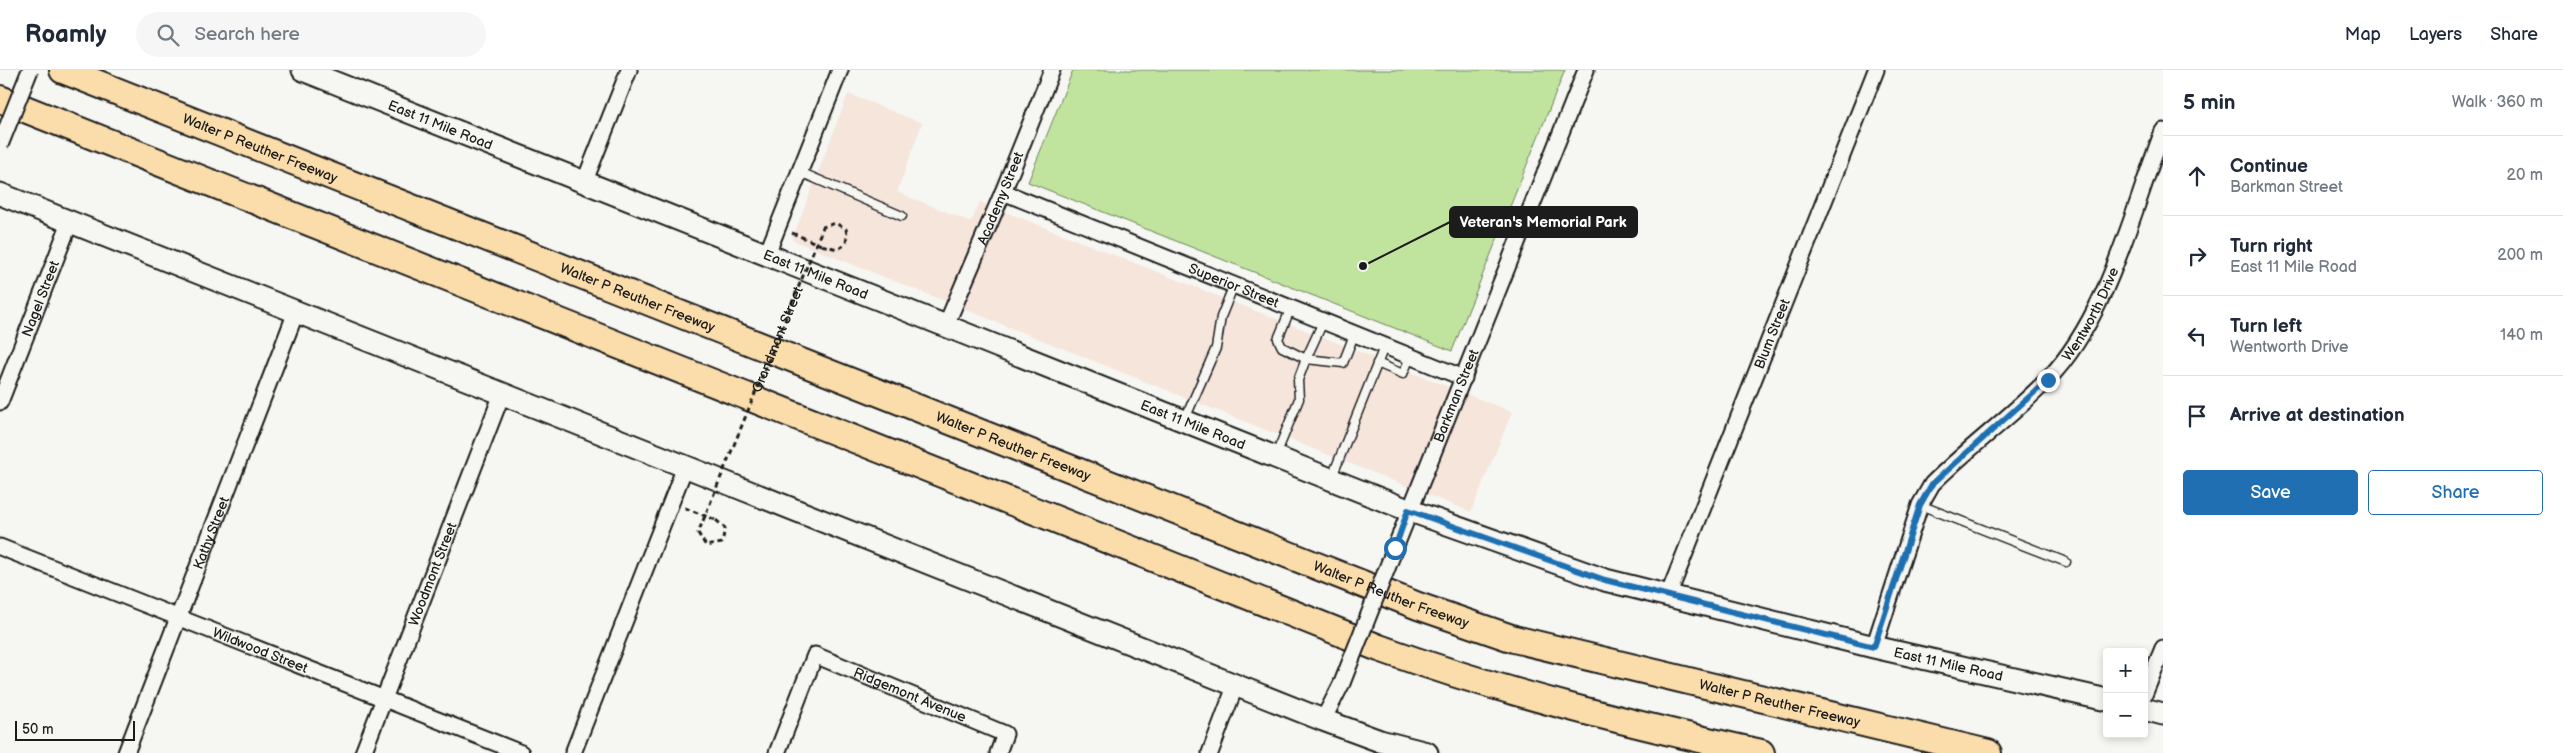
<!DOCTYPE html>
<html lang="en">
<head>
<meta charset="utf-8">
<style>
	:root { --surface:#fff; --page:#f6f6f7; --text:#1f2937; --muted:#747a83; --line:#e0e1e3; --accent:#1f6fb2 }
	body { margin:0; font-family:"Balsamiq Sans",sans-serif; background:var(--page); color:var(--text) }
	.controls { position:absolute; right:15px; bottom:15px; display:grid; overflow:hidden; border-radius:5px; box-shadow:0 2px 8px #0003 }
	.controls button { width:45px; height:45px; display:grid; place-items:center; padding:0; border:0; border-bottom:1px solid var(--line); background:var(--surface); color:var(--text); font:25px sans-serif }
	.scale { position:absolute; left:15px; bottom:12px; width:120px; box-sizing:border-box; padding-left:5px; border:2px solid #1c1c1c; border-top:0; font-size:14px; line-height:18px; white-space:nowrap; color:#1c1c1c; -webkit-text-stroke:4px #f6f6f2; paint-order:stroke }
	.stop { position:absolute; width:15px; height:15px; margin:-11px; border:4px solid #1f6fb2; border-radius:50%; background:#fff }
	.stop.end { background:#1f6fb2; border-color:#fff; box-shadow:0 1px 5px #0008 }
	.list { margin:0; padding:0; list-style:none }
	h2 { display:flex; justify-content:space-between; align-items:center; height:65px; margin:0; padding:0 20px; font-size:21px }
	h2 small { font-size:16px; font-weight:400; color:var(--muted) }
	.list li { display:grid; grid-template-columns:32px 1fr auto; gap:15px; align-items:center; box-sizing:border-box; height:80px; padding:0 20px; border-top:1px solid var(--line) }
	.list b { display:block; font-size:19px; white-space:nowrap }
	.list p { margin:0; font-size:16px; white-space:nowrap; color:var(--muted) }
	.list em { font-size:16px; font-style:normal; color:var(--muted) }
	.actions { display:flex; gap:10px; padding:15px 20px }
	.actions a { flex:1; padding:11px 0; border:1px solid var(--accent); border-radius:5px; text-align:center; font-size:18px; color:var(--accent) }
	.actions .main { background:var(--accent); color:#fff }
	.icon { flex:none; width:28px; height:28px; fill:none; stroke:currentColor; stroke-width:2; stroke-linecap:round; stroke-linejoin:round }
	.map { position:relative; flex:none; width:2163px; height:683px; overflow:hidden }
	header { display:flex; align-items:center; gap:30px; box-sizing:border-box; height:70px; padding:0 25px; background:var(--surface); border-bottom:1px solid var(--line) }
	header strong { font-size:24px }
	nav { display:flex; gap:28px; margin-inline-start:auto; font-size:18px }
	.search { width:350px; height:45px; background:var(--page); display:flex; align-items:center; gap:12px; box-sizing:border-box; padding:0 18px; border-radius:28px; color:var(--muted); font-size:19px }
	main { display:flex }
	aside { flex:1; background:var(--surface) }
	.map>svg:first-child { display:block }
	.built { fill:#f5e5db }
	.green { fill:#c0e49e; stroke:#6e805d }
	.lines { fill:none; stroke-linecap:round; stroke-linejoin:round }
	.lane-casing { stroke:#1c1c1c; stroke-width:11 }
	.street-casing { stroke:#1c1c1c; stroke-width:19 }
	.secondary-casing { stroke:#1c1c1c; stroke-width:25 }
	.highway-casing { stroke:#1c1c1c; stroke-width:30 }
	.path { stroke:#1c1c1c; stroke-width:3; stroke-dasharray:5 4; stroke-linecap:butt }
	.lane { stroke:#f6f6f2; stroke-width:8 }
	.street { stroke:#f6f6f2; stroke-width:15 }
	.secondary { stroke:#f6f6f2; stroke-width:21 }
	.highway { stroke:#fbddab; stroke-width:26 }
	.street-bridge-casing { stroke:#1c1c1c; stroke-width:19; stroke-linecap:butt }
	.path-bridge { stroke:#1c1c1c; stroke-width:3; stroke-dasharray:5 4; stroke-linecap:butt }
	.street-bridge { stroke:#f6f6f2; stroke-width:15 }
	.route { stroke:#1f6fb2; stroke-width:6 }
	.labels { text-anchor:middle; stroke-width:4; stroke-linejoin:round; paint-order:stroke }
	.street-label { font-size:14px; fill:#1c1c1c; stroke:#f6f6f2 }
	.leader { fill:none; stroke:#1c1c1c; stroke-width:2 }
	.callout-dot { fill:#1c1c1c; stroke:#f6f6f2; stroke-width:2 }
	.callout { fill:#1c1c1c; stroke:#1c1c1c; stroke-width:2 }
	.callout-label { font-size:15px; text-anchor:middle; font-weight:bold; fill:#fff }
</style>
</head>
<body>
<header>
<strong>Roamly</strong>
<div class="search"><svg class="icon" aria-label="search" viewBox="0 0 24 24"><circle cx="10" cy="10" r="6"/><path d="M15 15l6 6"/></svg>Search here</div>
<nav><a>Map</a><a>Layers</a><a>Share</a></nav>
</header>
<main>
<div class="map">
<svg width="2163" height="683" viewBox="0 0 2163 683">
	<rect width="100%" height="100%" fill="#f6f6f2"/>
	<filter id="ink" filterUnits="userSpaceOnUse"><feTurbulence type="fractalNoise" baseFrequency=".02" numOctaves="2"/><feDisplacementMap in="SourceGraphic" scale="10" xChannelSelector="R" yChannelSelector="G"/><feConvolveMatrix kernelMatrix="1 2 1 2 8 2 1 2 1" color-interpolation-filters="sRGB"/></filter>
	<g filter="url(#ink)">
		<!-- built -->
		<polygon class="built" points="848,24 922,53 897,122 971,152 980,132 1512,342 1471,442 792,170"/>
		<!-- green -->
		<polygon class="green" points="1073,0 1565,0 1452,281 1028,112"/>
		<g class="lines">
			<!-- lane casing -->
			<g class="lane-casing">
				<g id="lane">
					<polyline points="800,102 902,146"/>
					<polyline points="1290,240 1278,269 1282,277 1306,289 1323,252"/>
					<polyline points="1377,293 1403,304 1410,287"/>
					<polyline points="1185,349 1216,278 1221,247 1233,217"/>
					<polyline points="1276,385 1299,329 1298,310 1306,289 1343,293 1354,265"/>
					<polyline points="1332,407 1384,277"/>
					<polyline points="1920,435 2066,492"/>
				</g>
			</g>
			<!-- street casing -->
			<g class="street-casing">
				<g id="street">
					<polyline points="584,113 629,0"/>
					<path id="s1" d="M1003,122L1464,308"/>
					<polyline points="767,184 840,0"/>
					<path id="s2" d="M946,255L1003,122L1052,0"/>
					<path id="s3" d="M0,332L70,152"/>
					<path id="s4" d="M0,477L521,683"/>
					<path id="s5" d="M1395,478L1586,0"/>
					<path id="s6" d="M1668,526L1876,0"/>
					<path id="s7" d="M1874,577L1920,435L1932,414C1968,378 2011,347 2047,310C2108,248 2132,141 2163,61"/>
					<polyline points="2144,625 2163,578"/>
					<polyline points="1323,650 1342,613"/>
					<path id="s8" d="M126,683L296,242"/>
					<path id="s9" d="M363,683L502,324"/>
					<polyline points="573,683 685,397"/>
					<path id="s10" d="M777,683L815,585L1005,664L998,683"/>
					<polyline points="1210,683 1236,614"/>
				</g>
			</g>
			<!-- secondary casing -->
			<g class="secondary-casing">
				<g id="secondary">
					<path id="s11" d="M303,0L1408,440L1605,510L1874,577L2107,630"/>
					<polyline points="0,124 1323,650 1380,671 1427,683"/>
					<polyline points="2144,639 2163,644"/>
				</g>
			</g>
			<!-- highway casing -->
			<g class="highway-casing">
				<g id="highway">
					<path id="s12" d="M63,0L1418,536L1514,569L1988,683"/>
					<path d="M0,29L1379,578C1504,623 1632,654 1761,683"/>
				</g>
			</g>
			<!-- path -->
			<g class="path">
				<polyline points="792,163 821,175"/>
				<polyline points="685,438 716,450"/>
			</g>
			<!-- lane -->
			<use href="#lane" class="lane"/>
			<!-- street -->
			<use href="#street" class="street"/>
			<!-- secondary -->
			<use href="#secondary" class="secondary"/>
			<!-- highway -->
			<use href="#highway" class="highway"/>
			<!-- street-bridge casing -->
			<g class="street-bridge-casing">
				<g id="street-bridge">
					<polyline points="0,75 30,0"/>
					<polyline points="1342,613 1395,478"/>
				</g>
			</g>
			<!-- path-bridge -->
			<path class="path-bridge" id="s13" d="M716,450L725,458L722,473L706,476L698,463L823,157L835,153L846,159C848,169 847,175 838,179L821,175"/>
			<!-- street-bridge -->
			<use href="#street-bridge" class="street-bridge"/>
		</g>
	</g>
	<g class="lines" filter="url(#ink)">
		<!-- route -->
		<polyline class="route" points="1395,478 1408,440 1605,510 1874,577 1920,435 1932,414 2048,310"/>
	</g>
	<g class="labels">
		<!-- street labels -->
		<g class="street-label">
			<text dy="5" stroke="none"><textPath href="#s11" startOffset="148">East 11 Mile Road</textPath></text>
			<text dy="5" stroke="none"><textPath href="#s12" startOffset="212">Walter P Reuther Freeway</textPath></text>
			<text dy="5" stroke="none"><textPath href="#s2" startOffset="138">Academy Street</textPath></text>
			<text dy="5" stroke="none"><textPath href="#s11" startOffset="552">East 11 Mile Road</textPath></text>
			<text dy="5" stroke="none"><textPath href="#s1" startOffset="249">Superior Street</textPath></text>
			<text dy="5" stroke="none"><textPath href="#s12" startOffset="618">Walter P Reuther Freeway</textPath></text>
			<text dy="5" stroke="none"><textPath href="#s3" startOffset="111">Nagel Street</textPath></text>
			<text dy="5" stroke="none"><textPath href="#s7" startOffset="408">Wentworth Drive</textPath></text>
			<text dy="5" stroke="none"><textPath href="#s6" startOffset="282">Blum Street</textPath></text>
			<text dy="5" stroke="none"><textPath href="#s13" startOffset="268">Grandmont Street</textPath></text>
			<text dy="5" stroke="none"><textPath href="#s5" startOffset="164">Barkman Street</textPath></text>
			<text dy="5" stroke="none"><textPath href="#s11" startOffset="958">East 11 Mile Road</textPath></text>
			<text dy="5" stroke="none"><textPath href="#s12" startOffset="1022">Walter P Reuther Freeway</textPath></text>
			<text dy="5" stroke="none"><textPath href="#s8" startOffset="236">Kathy Street</textPath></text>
			<text dy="5" stroke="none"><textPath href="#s9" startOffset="192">Woodmont Street</textPath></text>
			<text dy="5" stroke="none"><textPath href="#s12" startOffset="1428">Walter P Reuther Freeway</textPath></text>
			<text dy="5" stroke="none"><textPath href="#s4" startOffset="280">Wildwood Street</textPath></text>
			<text dy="5" stroke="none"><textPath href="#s11" startOffset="1752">East 11 Mile Road</textPath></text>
			<text dy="5" stroke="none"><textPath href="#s10" startOffset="208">Ridgemont Avenue</textPath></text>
			<text dy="5" stroke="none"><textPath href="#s12" startOffset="1832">Walter P Reuther Freeway</textPath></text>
		</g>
	</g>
	<!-- callouts -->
	<path class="leader" d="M1363 196L1450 152"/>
	<circle class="callout-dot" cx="1363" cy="196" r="5"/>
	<rect class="callout" x="1450" y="137" width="187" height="30" rx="5"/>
	<g class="callout-label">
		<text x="1543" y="157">Veteran's Memorial Park</text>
	</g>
</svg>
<div class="controls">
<button>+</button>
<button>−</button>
</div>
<div class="scale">50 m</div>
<div class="stop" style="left:1395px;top:478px"></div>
<div class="stop end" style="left:2048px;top:310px"></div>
</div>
<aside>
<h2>5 min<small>Walk · 360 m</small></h2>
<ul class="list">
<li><svg class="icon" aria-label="ahead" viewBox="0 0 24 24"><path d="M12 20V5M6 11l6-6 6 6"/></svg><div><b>Continue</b><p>Barkman Street</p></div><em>20 m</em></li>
<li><svg class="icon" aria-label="right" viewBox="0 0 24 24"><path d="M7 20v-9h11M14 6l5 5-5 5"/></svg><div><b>Turn right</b><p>East 11 Mile Road</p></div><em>200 m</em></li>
<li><svg class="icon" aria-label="left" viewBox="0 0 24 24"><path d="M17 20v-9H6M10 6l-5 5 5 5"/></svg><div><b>Turn left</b><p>Wentworth Drive</p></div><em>140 m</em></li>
<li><svg class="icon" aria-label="arrive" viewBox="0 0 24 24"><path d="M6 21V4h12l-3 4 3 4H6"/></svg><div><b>Arrive at destination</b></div></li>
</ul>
<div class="actions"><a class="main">Save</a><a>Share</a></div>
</aside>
</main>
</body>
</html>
